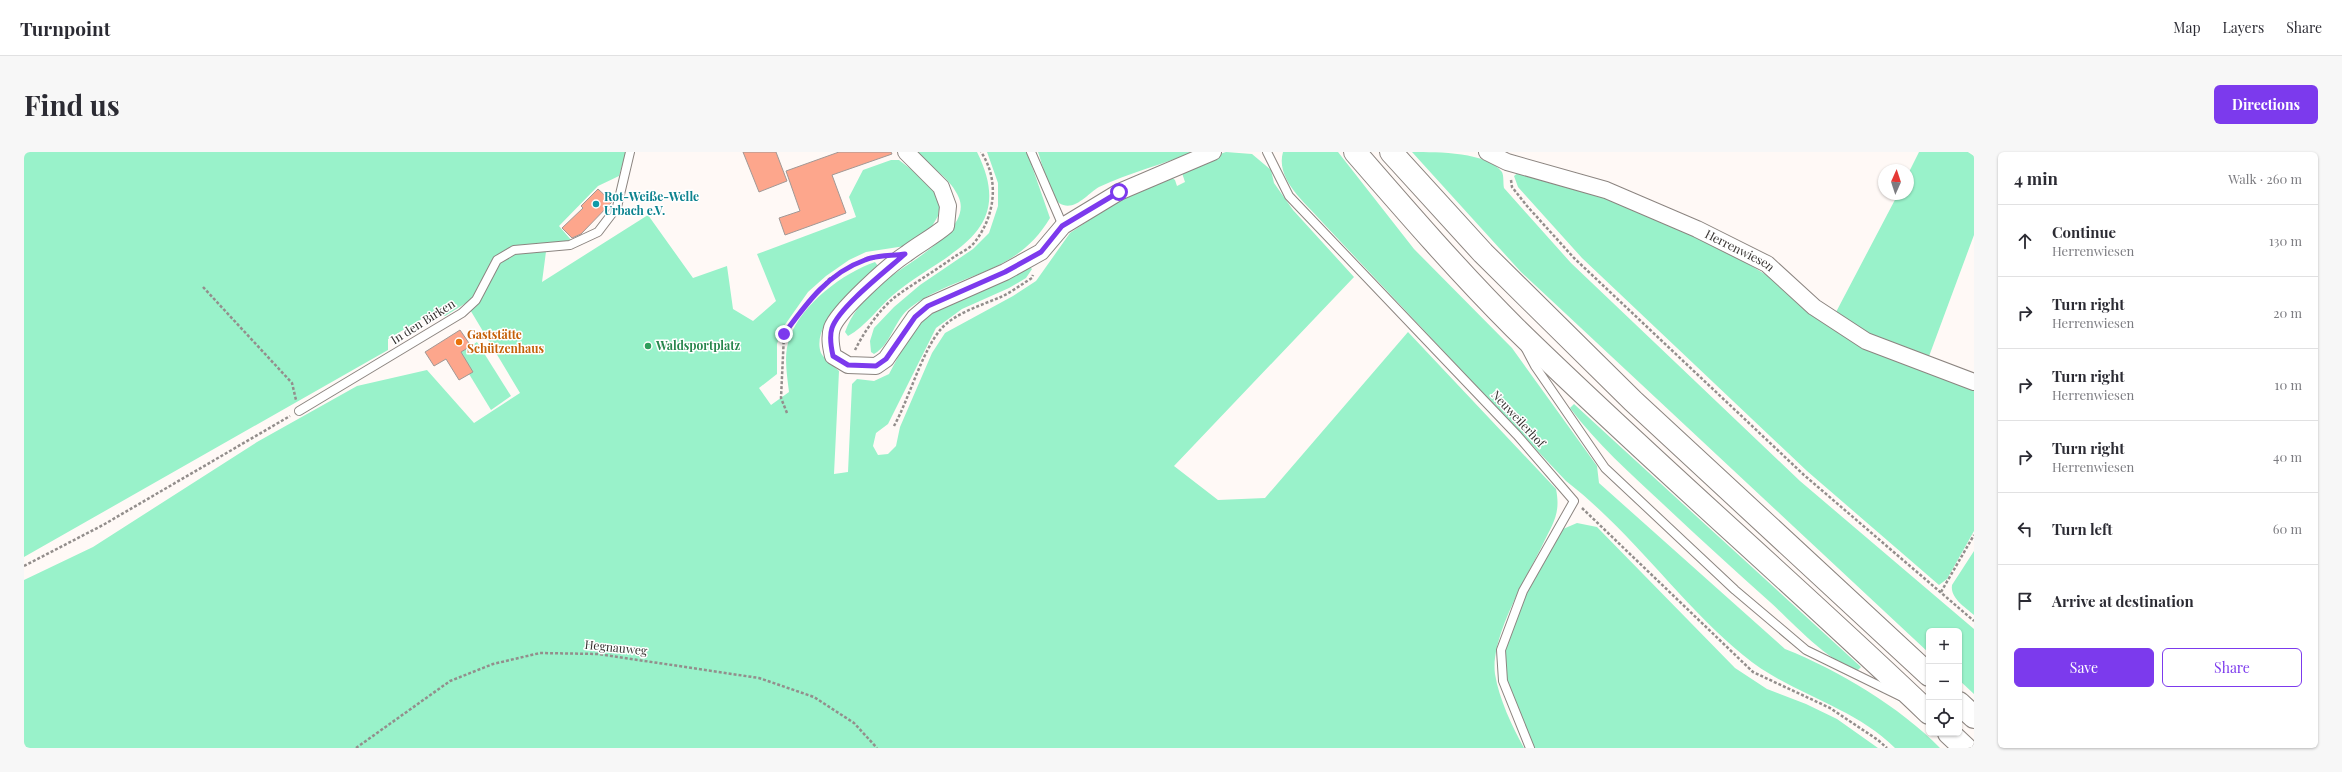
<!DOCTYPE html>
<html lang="en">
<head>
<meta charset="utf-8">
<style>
	:root { --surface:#fff; --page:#f7f7f7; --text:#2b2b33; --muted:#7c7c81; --line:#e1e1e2; --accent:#7c3aed }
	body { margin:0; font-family:"Playfair Display",serif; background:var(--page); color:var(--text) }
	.controls { position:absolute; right:12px; bottom:12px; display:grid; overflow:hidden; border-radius:6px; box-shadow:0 1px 3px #0004 }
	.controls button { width:36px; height:36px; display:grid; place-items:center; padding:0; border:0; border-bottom:1px solid var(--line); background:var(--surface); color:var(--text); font:20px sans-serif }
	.compass { position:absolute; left:1854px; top:12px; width:36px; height:36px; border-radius:50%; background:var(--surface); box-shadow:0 1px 3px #0004; rotate:3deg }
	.stop { position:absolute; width:12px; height:12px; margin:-9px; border:3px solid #7c3aed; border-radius:50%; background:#fff }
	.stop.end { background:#7c3aed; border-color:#fff; box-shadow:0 1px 4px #0008 }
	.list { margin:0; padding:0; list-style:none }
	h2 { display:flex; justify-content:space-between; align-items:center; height:52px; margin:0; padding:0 16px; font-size:17px }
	h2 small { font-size:13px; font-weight:400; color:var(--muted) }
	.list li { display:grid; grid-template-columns:26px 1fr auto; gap:12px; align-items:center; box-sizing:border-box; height:72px; padding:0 16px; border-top:1px solid var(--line) }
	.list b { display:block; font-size:15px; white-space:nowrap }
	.list p { margin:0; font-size:13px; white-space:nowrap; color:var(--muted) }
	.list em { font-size:13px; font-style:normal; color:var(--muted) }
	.actions { display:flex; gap:8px; padding:12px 16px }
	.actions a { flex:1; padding:9px 0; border:1px solid var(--accent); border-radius:6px; text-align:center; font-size:14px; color:var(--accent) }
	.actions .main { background:var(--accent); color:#fff }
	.icon { flex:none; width:22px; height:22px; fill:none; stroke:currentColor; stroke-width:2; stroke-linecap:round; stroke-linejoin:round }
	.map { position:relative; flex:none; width:1950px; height:596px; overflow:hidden; border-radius:6px }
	header { display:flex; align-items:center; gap:24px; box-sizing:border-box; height:56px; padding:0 20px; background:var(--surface); border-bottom:1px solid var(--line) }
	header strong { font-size:19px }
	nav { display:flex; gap:22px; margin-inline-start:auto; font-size:14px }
	.intro { display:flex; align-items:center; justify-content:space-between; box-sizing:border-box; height:96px; padding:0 24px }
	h1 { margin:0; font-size:28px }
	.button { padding:10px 18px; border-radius:6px; background:var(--accent); color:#fff; font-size:14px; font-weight:700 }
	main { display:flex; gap:24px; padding:0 24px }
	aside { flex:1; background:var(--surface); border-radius:6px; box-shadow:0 1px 3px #0004 }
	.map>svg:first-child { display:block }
	.green { fill:#99f2ca }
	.building { fill:#fda68c; stroke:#a19895 }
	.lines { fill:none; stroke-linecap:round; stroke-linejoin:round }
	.service-casing { stroke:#8c8580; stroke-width:10 }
	.minor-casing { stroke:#8c8580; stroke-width:18 }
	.trunk-casing { stroke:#8c8580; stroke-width:24 }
	.path { stroke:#938e8c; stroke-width:2.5; stroke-dasharray:3 2; stroke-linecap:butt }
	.service { stroke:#fff; stroke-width:8 }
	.minor { stroke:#fff; stroke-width:16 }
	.trunk { stroke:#fff; stroke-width:22 }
	.route { stroke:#7c3aed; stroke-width:5 }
	.culture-dot { fill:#0f9aa8; stroke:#fff; stroke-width:1.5 }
	.food-dot { fill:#e8710a; stroke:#fff; stroke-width:1.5 }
	.leisure-dot { fill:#2e9e5b; stroke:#fff; stroke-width:1.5 }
	.labels { text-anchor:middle; stroke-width:3; stroke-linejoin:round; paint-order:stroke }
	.culture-label { font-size:12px; font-weight:bold; fill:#0d838f; stroke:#fff; text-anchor:start }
	.street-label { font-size:12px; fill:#373331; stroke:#fff }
	.food-label { font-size:12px; font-weight:bold; fill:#c56008; stroke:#fff; text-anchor:start }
	.leisure-label { font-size:12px; font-weight:bold; fill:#27864d; stroke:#fff; text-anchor:start }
</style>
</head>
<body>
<header>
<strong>Turnpoint</strong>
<nav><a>Map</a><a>Layers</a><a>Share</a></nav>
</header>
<div class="intro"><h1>Find us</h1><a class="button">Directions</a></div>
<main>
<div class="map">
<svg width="1950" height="596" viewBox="0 0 1950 596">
	<rect width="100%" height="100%" fill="#fff9f6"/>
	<!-- green -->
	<g class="green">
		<path d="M0,0H602L595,24L574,34L535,74L548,89L523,92L518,130L624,63L669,126L703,114L709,157L729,169L752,149L733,102L832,65L825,45L839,18L867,8H875L906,32L913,40L916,51L914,64L907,76L881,94L842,100L825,108L802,124L784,140L758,177L753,192V222L735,236L747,253L765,240C763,222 759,202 766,185C778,152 819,121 851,110L854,114C834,132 786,172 797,201C800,207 810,214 815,219L810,322L824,320L828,232L833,227L850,229L865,222L883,188L900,167L931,147L1005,114L1008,117L1002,126L985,136L938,157L912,176L864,272L852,281L849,294L854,303L864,302L872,294L876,275L908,201L921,181L989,144L1012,129L1046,81L1104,42L1143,22L1151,28L1153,34L1161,30L1158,21L1162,13L1202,0L1228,2L1247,18L1250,31L1269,58L1330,125L1150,314L1194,348L1241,346L1384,180L1532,337C1537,362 1529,371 1518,394C1502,426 1466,486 1471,522C1475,547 1488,574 1500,596H0V428L69,395L233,290L333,234L403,218L450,271L496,241L442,151L421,164L411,159L364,187V198L0,405Z"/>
		<path d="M892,0H953C995,84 920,100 869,143C854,156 842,174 824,184L821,180C827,163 840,146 854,134C875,115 949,80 935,46C927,26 906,15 892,0Z"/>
		<path d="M963,0H1003L1026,66C991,125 936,119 887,155C870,167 868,192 850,202L847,200L846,189L850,176L870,155L896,133L949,97L965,81L974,54V31Z"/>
		<path d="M1014,0H1170C1139,12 1105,21 1075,35C1064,41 1050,61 1035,51C1026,44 1018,11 1014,0Z"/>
		<path d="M1259,0H1314L1390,97L1488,196L1573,314L1575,331L1761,497C1814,518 1876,555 1916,596H1871C1828,553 1765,542 1719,503C1656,451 1608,380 1542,329L1299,71C1283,52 1251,28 1259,0Z"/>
		<path d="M1388,0C1415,0 1463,0 1478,20C1480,24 1479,31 1480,36L1547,111L1776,329L1950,477V542L1935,528V479H1905V501L1497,120Z"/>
		<polygon points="1895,0 1944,0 1950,4 1950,83 1904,207 1853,187 1811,162 1874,42 1884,42 1884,22"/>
		<polygon points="1496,19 1559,35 1703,99 1744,124 1792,161 1950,235 1950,379 1923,427 1915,433 1783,319 1558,106 1494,35 1490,24"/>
		<polygon points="453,190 487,244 467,258 445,222 437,200"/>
		<path d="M1550,252L1588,287L1837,515L1834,518C1808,514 1766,468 1746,450C1710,418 1674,385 1639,352C1606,321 1573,292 1546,256Z"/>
		<polygon points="1553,371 1573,375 1711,516 1743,537 1782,552 1813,567 1854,596 1511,596 1503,585 1482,527 1480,497 1496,453 1539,377"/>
		<path d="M1950,399V463C1941,455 1926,446 1928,433Z"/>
	</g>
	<!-- building -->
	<g class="building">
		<polygon points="719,0 752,0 763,29 735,40"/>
		<polygon points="815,0 867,0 868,2 808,23 822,61 761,83 755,66 776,59 762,19"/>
		<polygon points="574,37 588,50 557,82 548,86 538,76 559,56 557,54"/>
		<polygon points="436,178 447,194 437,200 449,220 435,228 422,207 410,214 401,200"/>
	</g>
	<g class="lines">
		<!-- service casing -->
		<g class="service-casing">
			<g id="service">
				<polyline points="1007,0 1039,74"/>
				<polyline points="1243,0 1265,44 1493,283 1550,349 1499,439 1477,498 1479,529 1506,596"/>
				<polyline points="1502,197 1511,214 1581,316 1711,438 1782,498 1876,544"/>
				<polyline points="275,259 438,161 452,148 473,108 490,98 546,93 574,80 593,55 606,0"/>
			</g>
		</g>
		<!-- minor casing -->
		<g class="minor-casing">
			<g id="minor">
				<path d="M882,0L917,35L924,54L922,74C909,85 895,92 882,102C865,113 814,159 808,176C805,185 807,195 809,204L824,213L852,214L862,207L891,165L904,154L981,120L1017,100L1039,74L1095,40L1189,0"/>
				<path id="s1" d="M1463,0L1483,10L1582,38L1673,77L1743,112L1790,155L1842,189L1950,230"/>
			</g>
		</g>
		<!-- trunk casing -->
		<g class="trunk-casing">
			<g id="trunk">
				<path d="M1331,0C1383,60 1435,120 1491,176C1626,308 1769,431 1905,561"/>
				<polyline points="1367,0 1459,101 1609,249 1905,523"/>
				<polyline points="1935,551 1950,565"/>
				<polyline points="1925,581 1941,596"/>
			</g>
		</g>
		<!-- path -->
		<g class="path">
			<polyline points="1487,28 1488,35 1503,54 1550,106 1780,323 1950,469"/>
			<polyline points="179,135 268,231 272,248"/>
			<path d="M831,198C840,180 855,158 871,145C890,131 911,119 930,105C936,101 945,97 950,91C971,65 976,28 957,0"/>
			<polyline points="763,261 757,246 760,182 782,153 805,127 841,107 851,106"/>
			<path d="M870,274C885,247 898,199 917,177C932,160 959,153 979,144C989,139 998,132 1008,126L1009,123"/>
			<polyline points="1558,356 1729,520 1806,556 1854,588 1863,596"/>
			<polyline points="0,414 79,373 266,264"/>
			<polyline points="1917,440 1950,383"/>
			<polyline points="332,596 426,529 469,512 516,501 574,502 735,526 790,545 830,571 853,596"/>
		</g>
		<!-- service -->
		<use href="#service" class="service"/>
		<!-- minor -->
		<use href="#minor" class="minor"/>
		<!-- trunk -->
		<use href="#trunk" class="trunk"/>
	</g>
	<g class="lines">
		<!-- route -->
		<path class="route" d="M760,182C782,152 804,121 841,108C852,103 868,104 881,102C863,118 815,155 808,176C805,185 807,195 809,204L824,213L852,214L862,207L891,165L904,154L981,120L1017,100L1038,74L1095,40"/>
	</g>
	<!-- markers -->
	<circle class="culture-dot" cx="572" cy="52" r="4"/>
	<circle class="food-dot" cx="435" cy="190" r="4"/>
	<circle class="leisure-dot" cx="624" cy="194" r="4"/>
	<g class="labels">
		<!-- culture labels -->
		<g class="culture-label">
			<text x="580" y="49">Rot-Weiße-Welle<tspan x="580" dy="14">Urbach e.V.</tspan></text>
		</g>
		<!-- street labels -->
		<g class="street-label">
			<text dy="4" stroke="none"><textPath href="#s1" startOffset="272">Herrenwiesen</textPath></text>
			<text transform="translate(399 170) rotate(-32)" y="4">In den Birken</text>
			<text transform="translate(1494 267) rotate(47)" y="4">Neuweilerhof</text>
			<text transform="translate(592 496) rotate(6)" y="4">Hegnauweg</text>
		</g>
		<!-- food labels -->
		<g class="food-label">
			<text x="443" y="187">Gaststätte<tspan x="443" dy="14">Schützenhaus</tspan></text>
		</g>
		<!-- leisure labels -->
		<g class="leisure-label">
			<text x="632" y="198">Waldsportplatz</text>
		</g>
	</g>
</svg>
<div class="controls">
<button>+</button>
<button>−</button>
<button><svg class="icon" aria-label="locate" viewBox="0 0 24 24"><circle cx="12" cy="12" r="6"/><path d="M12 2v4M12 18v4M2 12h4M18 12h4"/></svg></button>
</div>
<svg class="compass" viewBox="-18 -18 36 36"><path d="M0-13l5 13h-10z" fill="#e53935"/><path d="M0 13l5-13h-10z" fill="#7c7c81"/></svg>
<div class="stop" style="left:1095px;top:40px"></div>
<div class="stop end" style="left:760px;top:182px"></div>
</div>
<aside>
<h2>4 min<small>Walk · 260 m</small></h2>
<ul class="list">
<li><svg class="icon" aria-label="ahead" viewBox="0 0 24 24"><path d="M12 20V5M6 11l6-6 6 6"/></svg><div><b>Continue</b><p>Herrenwiesen</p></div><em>130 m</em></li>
<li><svg class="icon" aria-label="right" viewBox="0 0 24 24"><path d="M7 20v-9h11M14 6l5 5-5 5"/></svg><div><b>Turn right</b><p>Herrenwiesen</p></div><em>20 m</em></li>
<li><svg class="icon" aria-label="right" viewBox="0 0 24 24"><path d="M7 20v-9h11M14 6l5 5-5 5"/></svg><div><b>Turn right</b><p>Herrenwiesen</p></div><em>10 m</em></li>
<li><svg class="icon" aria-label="right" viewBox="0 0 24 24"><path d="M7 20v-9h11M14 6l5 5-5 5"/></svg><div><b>Turn right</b><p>Herrenwiesen</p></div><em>40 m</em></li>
<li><svg class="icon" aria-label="left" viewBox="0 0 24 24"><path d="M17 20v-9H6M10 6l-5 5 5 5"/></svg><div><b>Turn left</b></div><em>60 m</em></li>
<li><svg class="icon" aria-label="arrive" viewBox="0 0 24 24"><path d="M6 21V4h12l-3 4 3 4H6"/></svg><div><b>Arrive at destination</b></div></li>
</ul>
<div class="actions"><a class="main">Save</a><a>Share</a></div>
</aside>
</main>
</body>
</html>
